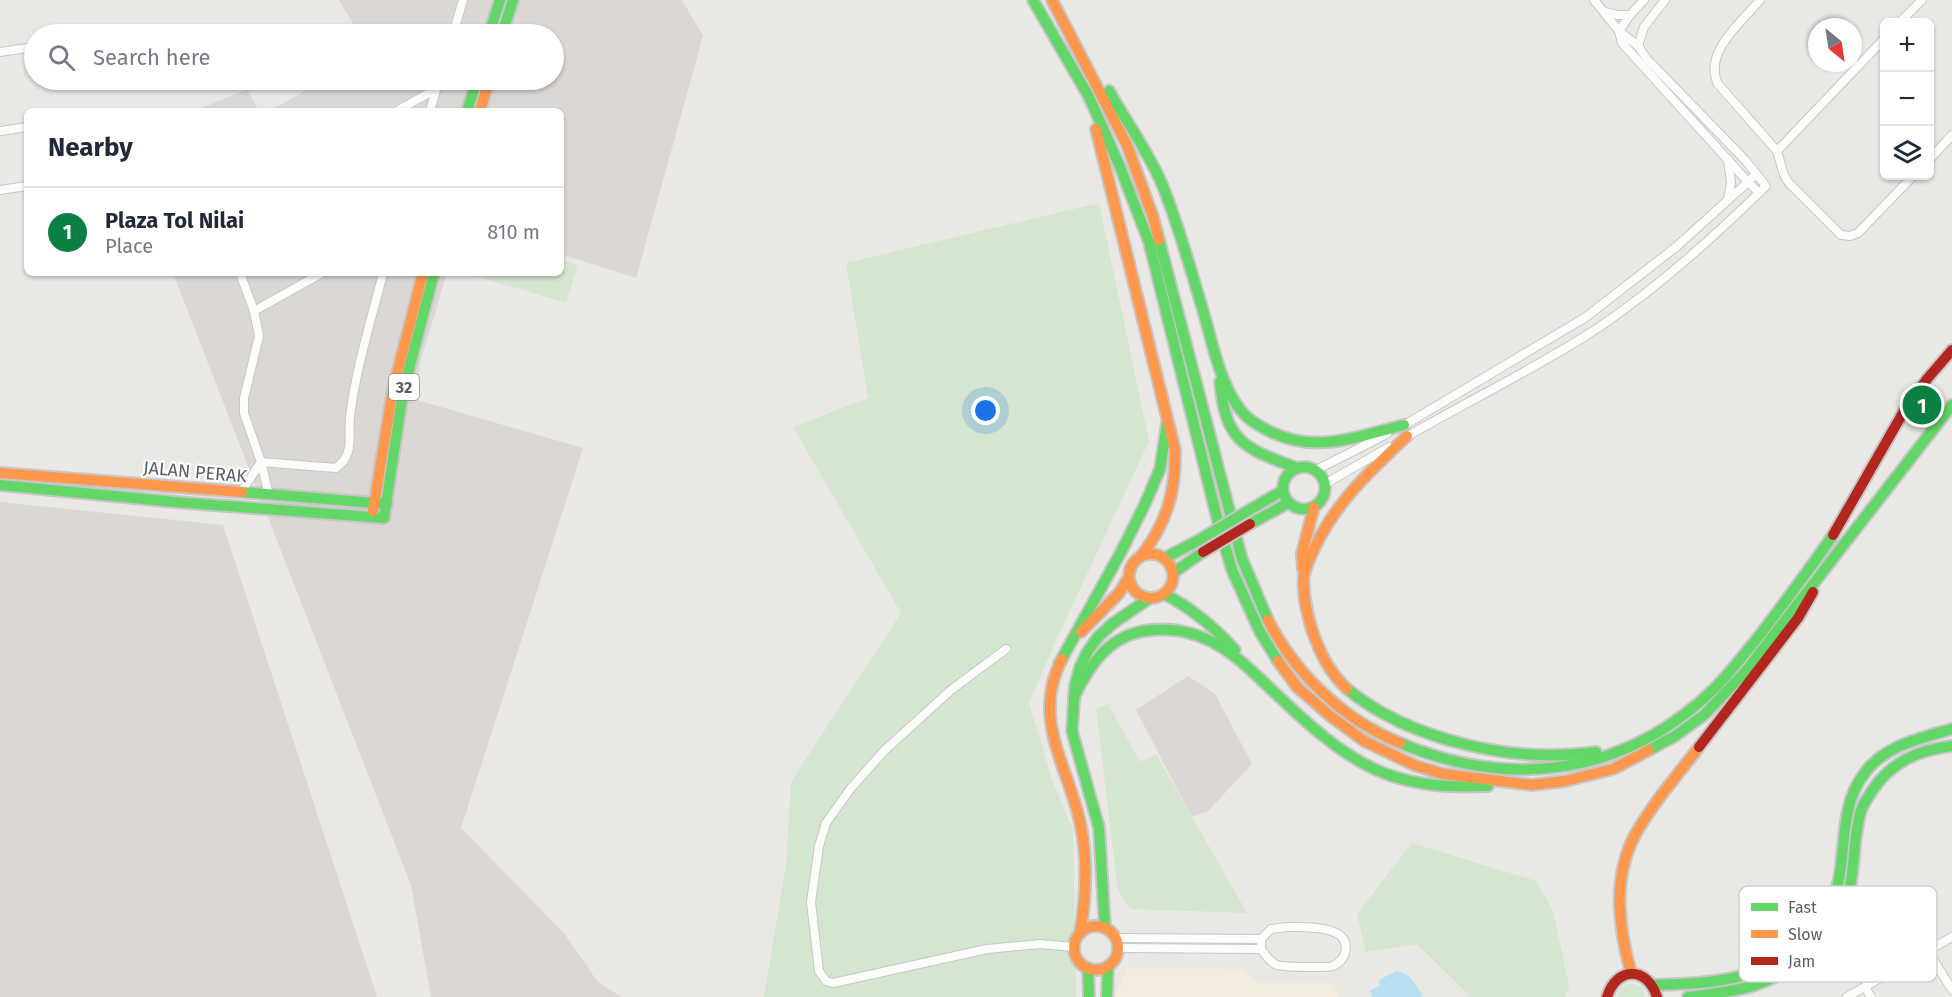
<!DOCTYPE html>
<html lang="en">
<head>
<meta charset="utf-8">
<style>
	:root { --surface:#fff; --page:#f2f2f3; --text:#1f2937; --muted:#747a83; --line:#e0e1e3; --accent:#0b8043 }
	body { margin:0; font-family:"Fira Sans",sans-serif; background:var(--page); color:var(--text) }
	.controls { position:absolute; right:18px; top:18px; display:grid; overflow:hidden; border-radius:9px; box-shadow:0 2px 4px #0004 }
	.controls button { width:54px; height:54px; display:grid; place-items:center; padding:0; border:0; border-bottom:2px solid var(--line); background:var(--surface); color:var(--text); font:30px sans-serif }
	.compass { position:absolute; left:1808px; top:18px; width:54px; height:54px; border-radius:50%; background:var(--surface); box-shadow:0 2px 4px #0004; rotate:150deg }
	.you { position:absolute; left:986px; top:411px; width:21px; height:21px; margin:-15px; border:4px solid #fff; border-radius:50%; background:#1a73e8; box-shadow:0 0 0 9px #1a73e833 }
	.badge { display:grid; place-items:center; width:39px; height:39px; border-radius:50%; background:var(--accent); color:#fff; font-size:20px; font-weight:700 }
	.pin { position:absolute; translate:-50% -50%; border:3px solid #fff; box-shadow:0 2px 6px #0006 }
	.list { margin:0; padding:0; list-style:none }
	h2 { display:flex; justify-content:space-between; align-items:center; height:78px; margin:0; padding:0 24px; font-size:26px }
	h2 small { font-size:20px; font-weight:400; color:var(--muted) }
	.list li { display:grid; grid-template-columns:39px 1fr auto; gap:18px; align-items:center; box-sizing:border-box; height:90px; padding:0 24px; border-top:2px solid var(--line) }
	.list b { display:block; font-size:22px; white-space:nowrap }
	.list p { margin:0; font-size:20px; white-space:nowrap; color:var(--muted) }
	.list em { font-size:20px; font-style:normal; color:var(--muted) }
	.icon { flex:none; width:33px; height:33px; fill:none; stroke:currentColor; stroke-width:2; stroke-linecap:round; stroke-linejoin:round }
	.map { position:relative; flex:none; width:1952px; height:997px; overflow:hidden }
	.search { position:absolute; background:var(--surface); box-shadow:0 2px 4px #0004; left:24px; top:24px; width:540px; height:66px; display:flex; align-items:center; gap:15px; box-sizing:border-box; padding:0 21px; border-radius:33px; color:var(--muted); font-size:22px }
	.panel { position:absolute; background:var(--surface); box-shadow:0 2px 4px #0004; left:24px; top:108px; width:540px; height:168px; border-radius:9px }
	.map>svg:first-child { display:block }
	.commercial { fill:#f4eddd }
	.industrial { fill:#dad7d4 }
	.green { fill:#d4e5d0 }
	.water { fill:#b9dff3 }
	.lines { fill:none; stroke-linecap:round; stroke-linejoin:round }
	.street-casing { stroke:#c6c7c6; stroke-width:10 }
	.fast-casing { stroke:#c6c6c6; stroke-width:14 }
	.slow-casing { stroke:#c6c6c6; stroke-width:14 }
	.jam-casing { stroke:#c6c6c6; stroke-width:14 }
	.street { stroke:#fcfcfb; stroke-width:8 }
	.fast { stroke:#63d668; stroke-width:10 }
	.slow { stroke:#ff974d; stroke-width:10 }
	.jam { stroke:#b3261e; stroke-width:10 }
	.fast-bridge-casing { stroke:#c6c6c6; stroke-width:14; stroke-linecap:butt }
	.jam-bridge-casing { stroke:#c6c6c6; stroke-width:14; stroke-linecap:butt }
	.fast-bridge { stroke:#63d668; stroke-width:10 }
	.jam-bridge { stroke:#b3261e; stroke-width:10 }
	.labels { text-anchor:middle; stroke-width:4.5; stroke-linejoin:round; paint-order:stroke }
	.shield { fill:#fff; stroke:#8c8e91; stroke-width:1.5 }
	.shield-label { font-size:16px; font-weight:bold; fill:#5a5e62 }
	.street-label { font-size:18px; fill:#5a5e62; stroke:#fff }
	.key { fill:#fff; stroke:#cecfd0; stroke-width:1.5 }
	.key-label { font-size:16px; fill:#5a5e62 }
</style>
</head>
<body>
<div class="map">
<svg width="1952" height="997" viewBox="0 0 1952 997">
	<rect width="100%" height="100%" fill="#eae8e4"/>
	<!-- commercial -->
	<polygon class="commercial" points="1128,968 1242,969 1257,983 1333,983 1339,997 1116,997 1116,993"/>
	<!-- industrial -->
	<g class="industrial">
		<polygon points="339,0 682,0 703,36 636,278 561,254 561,111 270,111 324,80 554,80 554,34 359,34"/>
		<polygon points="247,89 259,111 195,111"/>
		<polygon points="173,273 447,273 420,363 417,400 583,448 461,828 564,933 597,981 621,997 431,997 411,885"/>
		<polygon points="0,502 223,525 377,997 0,997"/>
		<polygon points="1188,676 1215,694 1252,764 1208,811 1192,817 1136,710"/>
	</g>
	<!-- green -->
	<g class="green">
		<polygon points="1099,203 1149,441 1055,643 1029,703 1053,783 1073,830 1076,997 764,997 786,866 791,782 901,613 793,427 868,398 846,263"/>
		<polygon points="561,260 578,265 566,303 466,273 561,273"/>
		<polygon points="1108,704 1140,762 1156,754 1247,913 1130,909 1118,890 1096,709"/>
		<polygon points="1412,843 1536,881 1553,911 1569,986 1565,997 1471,997 1417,944 1366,952 1357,914"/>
		<path d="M1634,984L1642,988L1645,997H1617C1619,988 1625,983 1634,984Z"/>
	</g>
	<!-- water -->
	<path class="water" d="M1396,971C1411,973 1416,985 1423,997H1373L1369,991L1380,986L1379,980Z"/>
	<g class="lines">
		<!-- street casing -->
		<g class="street-casing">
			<g id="street">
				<polyline points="1594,0 1619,31 1638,46"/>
				<path d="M1760,0C1741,23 1703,52 1718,84L1777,151L1784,175L1789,183L1841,235L1850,236L1858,233L1913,176"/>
				<polyline points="1605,12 1617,15 1630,15"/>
				<polyline points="1900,22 1922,0"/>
				<polyline points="453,34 463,0"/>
				<polyline points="0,52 27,48"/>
				<polyline points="397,111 436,89"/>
				<polyline points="430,111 439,80"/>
				<polyline points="0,131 27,127"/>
				<polyline points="1777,151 1884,39"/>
				<polyline points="1930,159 1952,135"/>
				<polyline points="1756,174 1748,182 1759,193"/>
				<polyline points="0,190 27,186"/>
				<polyline points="1728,200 1731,182 1728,160"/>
				<polyline points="240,273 254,311 259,336 244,398 244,413 261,462 269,495"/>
				<polyline points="254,311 322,273"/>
				<polyline points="1403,426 1586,317 1676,247 1748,182 1622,43 1619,31 1630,15 1644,0"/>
				<path d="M1404,438C1465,403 1528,372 1587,335C1651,294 1712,239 1766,186L1746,161L1647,59L1638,46L1644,27L1665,0"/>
				<path d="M261,462L336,468C355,454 348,438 350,417C356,368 371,321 383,273"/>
				<polyline points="1316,470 1387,434"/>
				<polyline points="1325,484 1389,447"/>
				<polyline points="241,492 261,462"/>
				<polyline points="1006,649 951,690 885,750 851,788 826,823 819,846 811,902 819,971 826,981 833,983 987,949 1040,944 1074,947"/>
				<path d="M1287,927C1302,927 1353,924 1345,953C1344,958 1338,964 1333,966C1326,968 1284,967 1277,965C1270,962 1265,955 1261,949V939L1271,929Z"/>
				<polyline points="1116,938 1261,939"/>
				<polyline points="1118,948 1261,949"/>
				<polyline points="1928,951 1952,990"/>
				<polyline points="1865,987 1871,997"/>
				<polyline points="1847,997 1952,937"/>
			</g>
		</g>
		<!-- fast casing -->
		<g class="fast-casing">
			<g id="fast">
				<polyline points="1033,0 1089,97 1120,167 1149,242 1217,518 1232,570 1260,632 1278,661"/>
				<polyline points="489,34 500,0"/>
				<polyline points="502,34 513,0"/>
				<path d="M1109,91C1126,121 1147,150 1161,182C1178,222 1189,265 1202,307C1212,340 1222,400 1252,421C1305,458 1348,439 1404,425"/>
				<polyline points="467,111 477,80"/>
				<polyline points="1159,240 1242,559 1268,620"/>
				<path d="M1220,382C1226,443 1244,448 1297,468"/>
				<circle cx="1304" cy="488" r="21"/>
				<polyline points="0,485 175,502 384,518 403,392 434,273"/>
				<polyline points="242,492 387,504"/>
				<polyline points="1246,512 1282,491"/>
				<polyline points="1250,524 1288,503"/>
				<polyline points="1165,558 1199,540"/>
				<polyline points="1173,573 1203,552"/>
				<path d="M1164,594C1192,608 1214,627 1235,650"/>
				<polyline points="1059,664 1121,552 1145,504 1160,469 1167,424"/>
				<path d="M1347,689C1411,741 1516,764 1596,752"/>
				<path d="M1074,697C1090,663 1111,633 1152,630C1215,625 1247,668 1289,706C1311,727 1334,747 1361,762C1400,785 1444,788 1488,786"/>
				<path d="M1400,743C1513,791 1628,774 1716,687C1733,669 1748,650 1763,631C1787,599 1811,568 1833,535"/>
				<polyline points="1649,750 1675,736 1704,715 1745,672 1952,405"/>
				<polyline points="1105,928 1099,828 1072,731 1075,685 1080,667 1088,651 1098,637 1112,624 1150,598"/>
				<polyline points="1088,968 1089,997"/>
				<path d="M1653,985C1715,983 1779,981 1818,926C1831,908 1839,888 1841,866C1845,835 1844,800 1864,774C1883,746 1921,738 1952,729"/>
				<polyline points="1107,997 1108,966"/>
				<path d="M1688,997C1710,994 1734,992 1755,985C1791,974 1827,944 1843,909C1857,878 1851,843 1861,811C1863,804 1868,797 1872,791C1891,762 1918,750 1952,746"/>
			</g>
		</g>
		<!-- slow casing -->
		<g class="slow-casing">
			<g id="slow">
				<polyline points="1052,0 1127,145 1153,217 1159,240"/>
				<polyline points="480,111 489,80"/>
				<path d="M1096,129L1175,450C1176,491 1167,523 1141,556"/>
				<polyline points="0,473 242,492"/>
				<polyline points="373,511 393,389 423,273"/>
				<circle cx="1151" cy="576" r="22"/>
				<polyline points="1303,569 1302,553 1314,507"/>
				<path d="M1268,620C1295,674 1344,720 1400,743"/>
				<polyline points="1081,632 1119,593 1129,577"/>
				<path d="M1062,659C1030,720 1070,768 1081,827C1088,862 1086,898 1080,933"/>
				<polyline points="1278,661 1297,687 1329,715 1364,741 1414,765 1443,774 1532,785 1565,781 1613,769 1649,750"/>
				<path d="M1347,689C1329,672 1320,653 1312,630C1307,613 1302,594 1304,575C1306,565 1311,555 1316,545C1337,501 1372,469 1407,436"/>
				<circle cx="1096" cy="948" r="22"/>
				<path d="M1631,973C1619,929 1612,880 1634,837C1651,805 1677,776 1699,747"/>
			</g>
		</g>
		<!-- jam casing -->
		<g class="jam-casing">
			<g id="jam">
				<polyline points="1833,535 1904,411 1927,379 1952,350"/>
				<polyline points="1699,747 1798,618 1813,592"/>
				<path d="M1607,997C1617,966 1647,966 1657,997"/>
			</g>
		</g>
		<!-- street -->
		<use href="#street" class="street"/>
		<!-- fast -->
		<use href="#fast" class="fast"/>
		<!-- slow -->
		<use href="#slow" class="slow"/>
		<!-- jam -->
		<use href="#jam" class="jam"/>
		<!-- fast-bridge casing -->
		<g class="fast-bridge-casing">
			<polyline id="fast-bridge" points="1199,540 1246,512"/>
		</g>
		<!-- jam-bridge casing -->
		<g class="jam-bridge-casing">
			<polyline id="jam-bridge" points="1203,552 1250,524"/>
		</g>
		<!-- fast-bridge -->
		<use href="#fast-bridge" class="fast-bridge"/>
		<!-- jam-bridge -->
		<use href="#jam-bridge" class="jam-bridge"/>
	</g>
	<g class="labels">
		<!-- shield labels -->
		<rect class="shield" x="389" y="374" width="30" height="26" rx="4.5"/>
		<g class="shield-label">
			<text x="404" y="393">32</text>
		</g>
		<!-- street labels -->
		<g class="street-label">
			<text transform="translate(195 472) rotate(5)" y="6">JALAN PERAK</text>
		</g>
	</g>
	<!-- legend -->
	<rect x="1739" y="886" width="198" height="96" rx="9" class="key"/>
	<rect x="1751" y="903" width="27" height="8" fill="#63d668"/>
	<rect x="1751" y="930" width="27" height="8" fill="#ff974d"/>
	<rect x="1751" y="957" width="27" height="8" fill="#b3261e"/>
	<g class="key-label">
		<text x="1788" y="913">Fast</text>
		<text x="1788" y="940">Slow</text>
		<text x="1788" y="967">Jam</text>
	</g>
</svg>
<div class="controls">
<button>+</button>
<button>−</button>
<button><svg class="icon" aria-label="layers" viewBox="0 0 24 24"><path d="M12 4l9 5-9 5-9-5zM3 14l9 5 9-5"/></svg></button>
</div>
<svg class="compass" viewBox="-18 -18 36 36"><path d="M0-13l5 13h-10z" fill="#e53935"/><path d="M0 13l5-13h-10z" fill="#747a83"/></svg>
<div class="you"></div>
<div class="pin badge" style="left:1922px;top:405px">1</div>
<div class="search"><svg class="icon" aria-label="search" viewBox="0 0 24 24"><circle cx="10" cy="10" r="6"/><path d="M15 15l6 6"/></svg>Search here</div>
<section class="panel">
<h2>Nearby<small></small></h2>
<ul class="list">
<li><span class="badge">1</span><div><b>Plaza Tol Nilai</b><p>Place</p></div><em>810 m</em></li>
</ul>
</section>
</div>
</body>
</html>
